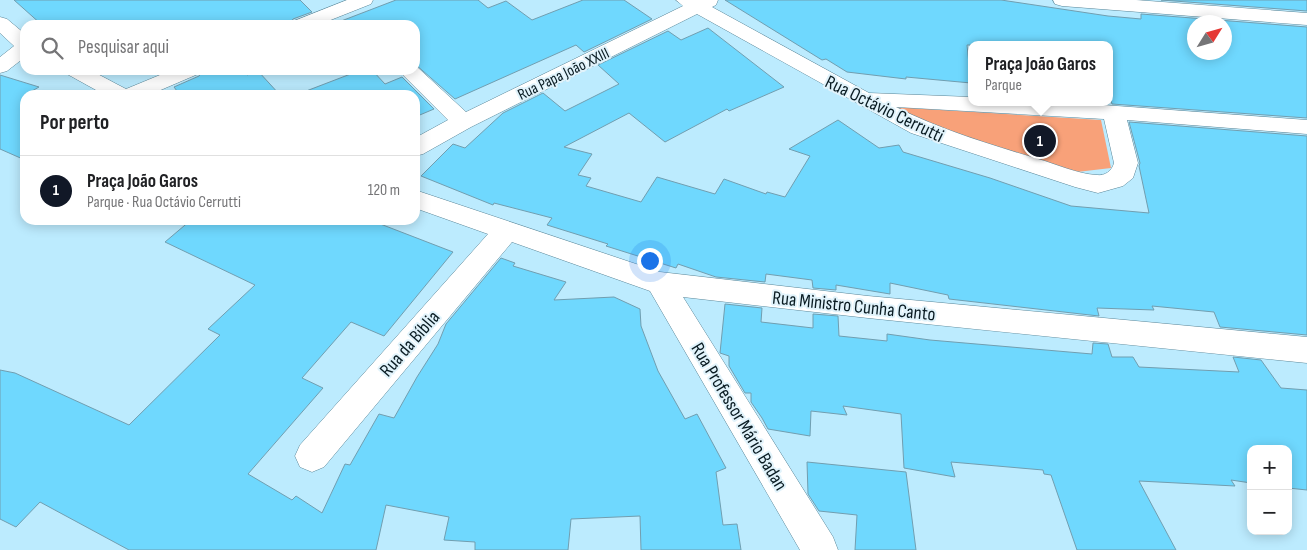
<!DOCTYPE html>
<html lang="pt">
<head>
<meta charset="utf-8">
<style>
	:root { --surface:#fff; --page:#f2f2f2; --text:#202124; --muted:#757577; --line:#e0e0e0; --accent:#111827 }
	body { margin:0; font-family:"Sofia Sans Condensed",sans-serif; background:var(--page); color:var(--text) }
	.controls { position:absolute; right:15px; bottom:15px; display:grid; overflow:hidden; border-radius:10px; box-shadow:0 2px 12px #0003 }
	.controls button { width:45px; height:45px; display:grid; place-items:center; padding:0; border:0; border-bottom:1px solid var(--line); background:var(--surface); color:var(--text); font:25px sans-serif }
	.compass { position:absolute; left:1187px; top:15px; width:45px; height:45px; border-radius:50%; background:var(--surface); box-shadow:0 2px 12px #0003; rotate:53deg }
	.you { position:absolute; left:649px; top:260px; width:18px; height:18px; margin:-12px; border:4px solid #fff; border-radius:50%; background:#1a73e8; box-shadow:0 0 0 8px #1a73e833 }
	.badge { display:grid; place-items:center; width:32px; height:32px; border-radius:50%; background:var(--accent); color:#fff; font-size:16px; font-weight:700 }
	.pin { position:absolute; translate:-50% -50%; border:2px solid #fff; box-shadow:0 1px 5px #0006 }
	.popup { position:absolute; left:968px; top:41px; width:145px; height:65px; box-sizing:border-box; display:grid; place-content:center; border-radius:10px; background:var(--surface); filter:drop-shadow(0 1px 4px #0005); font-size:16px; white-space:nowrap; color:var(--muted) }
	.popup b { font-size:19px; color:var(--text) }
	.popup::after { content:''; position:absolute; left:50%; top:100%; margin-left:-10px; border:10px solid transparent; border-top-color:var(--surface) }
	.list { margin:0; padding:0; list-style:none }
	h2 { display:flex; justify-content:space-between; align-items:center; height:65px; margin:0; padding:0 20px; font-size:21px }
	h2 small { font-size:16px; font-weight:400; color:var(--muted) }
	.list li { display:grid; grid-template-columns:32px 1fr auto; gap:15px; align-items:center; box-sizing:border-box; height:70px; padding:0 20px; border-top:1px solid var(--line) }
	.list b { display:block; font-size:19px; white-space:nowrap }
	.list p { margin:0; font-size:16px; white-space:nowrap; color:var(--muted) }
	.list em { font-size:16px; font-style:normal; color:var(--muted) }
	.icon { flex:none; width:28px; height:28px; fill:none; stroke:currentColor; stroke-width:2; stroke-linecap:round; stroke-linejoin:round }
	.map { position:relative; flex:none; width:1307px; height:550px; overflow:hidden }
	.search { position:absolute; background:var(--surface); box-shadow:0 2px 12px #0003; left:20px; top:20px; width:400px; height:55px; display:flex; align-items:center; gap:12px; box-sizing:border-box; padding:0 18px; border-radius:15px; color:var(--muted); font-size:19px }
	.panel { position:absolute; background:var(--surface); box-shadow:0 2px 12px #0003; left:20px; top:90px; width:400px; height:135px; border-radius:15px }
	.map>svg:first-child { display:block }
	.green { fill:#f8a179 }
	.building { fill:#6fd8fe; stroke:#719eb0; fill-rule:evenodd }
	.lines { fill:none; stroke-linecap:round; stroke-linejoin:round }
	.minor-casing { stroke:#5a8698; stroke-width:1 }
	.minor { fill:#fff; fill-rule:evenodd }
	.labels { text-anchor:middle; stroke-width:4; stroke-linejoin:round; paint-order:stroke }
	.far-street-label { font-size:16px; fill:#091b22; stroke:#e1f3fb }
	.street-label { font-size:19px; fill:#091b22; stroke:#e1f3fb }
</style>
</head>
<body>
<div class="map">
<svg width="1307" height="550" viewBox="0 0 1307 550">
	<rect width="100%" height="100%" fill="#bcebfe"/>
	<!-- green -->
	<polygon class="green" points="893,107 1101,120 1111,168 1077,172 1012,154 938,127"/>
	<!-- building -->
	<g class="building">
		<polygon points="14,0 300,0 312,12 293,19 289,25 42,25"/>
		<polygon points="396,0 478,0 488,8 506,1 532,20 583,0 624,0 652,19 584,52 576,45 455,99 415,64 415,25 336,25 336,23"/>
		<path d="M725,0H1001L1108,16L1141,19V14L1307,27V118L1112,104L1109,96V45H967L971,83L906,77V79L847,72L826,59L822,60ZM1194,22H1224V52H1194Z"/>
		<polygon points="1161,0 1307,0 1307,11"/>
		<polygon points="708,28 784,87 729,111 727,109 665,142 629,113 564,147 592,154 578,175 591,178 586,186 641,202 657,177 715,194 724,179 766,194 767,192 785,197 810,156 789,149 838,120 879,148 899,145 903,152 990,178 1071,206 1149,213 1139,166 1140,163 1129,122 1307,136 1307,335 1220,327 1214,312 1152,306 1154,310 1097,308 1099,316 949,299 948,295 890,283 890,294 836,285 836,290 813,288 812,280 766,274 765,282 716,277 678,264 676,268 606,246 608,244 547,225 552,218 494,203 493,205 421,176 453,144 465,148 503,113 543,93 565,111 619,84 598,65 668,31 681,40"/>
		<polygon points="204,70 242,70 247,75 258,71 280,95 180,95 174,87 199,76"/>
		<polygon points="361,70 372,70 385,84 402,77 434,109 415,117 415,95 301,95 301,93"/>
		<polygon points="0,75 39,87 25,95 25,160 0,149"/>
		<polygon points="191,220 370,220 453,252 384,336 351,322 302,378 323,388 248,474 292,500 296,496 322,513 345,464 350,465 379,414 394,418 417,377 438,344 446,324 501,258 515,263 513,266 566,282 554,300 614,297 640,309 641,326 658,371 685,419 697,414 726,468 716,472 723,525 737,524 741,550 641,550 640,516 571,519 568,550 475,550 475,542 444,540 449,517 386,505 376,550 129,550 40,502 16,527 0,519 0,370 15,373 129,425 220,335 208,329 255,285 165,242"/>
		<polygon points="725,304 762,308 761,322 813,328 813,314 838,316 839,336 887,341 887,334 930,340 1092,354 1093,343 1108,344 1112,357 1133,357 1139,367 1239,372 1233,357 1261,360 1281,388 1307,390 1307,490 1288,488 1288,449 1251,449 1251,483 1231,480 1235,486 1139,481 1176,550 1077,550 1051,475 1044,474 1043,470 951,462 955,477 904,468 901,414 843,406 847,415 811,411 810,436 768,429 762,418 751,402 751,393 745,393 729,366 729,356 720,353"/>
		<polygon points="807,462 906,472 916,550 855,550 857,515 819,511 808,494"/>
	</g>
	<g class="lines">
		<!-- minor casing -->
		<g class="minor-casing">
			<g id="minor">
				<polygon points="347,0 373,0 371,4 318,25 291,25 294,21"/>
				<path d="M676,0H718L716,5L712,7L869,93L971,97V102H1063L1307,120V134L1127,120L1138,163L1133,178L1123,186L1098,193L1075,187L911,133L697,14L471,127L423,154L415,156V138L448,120L398,70H415L416,66L466,112L683,6ZM896,107L1104,119L1114,163C1112,171 1105,176 1097,175C1077,174 1056,164 1038,159C989,144 941,130 896,107Z"/>
				<polygon points="1053,0 1136,0 1307,13 1307,25 1062,6 1055,4"/>
				<polygon points="0,17 7,19 25,34 25,57 7,71 0,73 0,57 14,46 0,33"/>
				<polygon points="63,70 90,70 126,89 172,70 202,70 198,74 149,95 105,95 67,74"/>
				<polygon points="415,190 660,272 868,296 1307,337 1307,363 868,318 683,297 833,537 838,550 800,550 650,291 512,242 324,467 312,472 300,467 295,456 300,445 488,234 415,208"/>
			</g>
		</g>
		<!-- minor -->
		<use href="#minor" class="minor"/>
	</g>
	<g class="labels">
		<!-- far-street labels -->
		<g class="far-street-label">
			<text transform="translate(563 73) rotate(-26)" y="6">Rua Papa João XXIII</text>
		</g>
		<!-- street labels -->
		<g class="street-label">
			<text transform="translate(885 108) rotate(26)" y="7">Rua Octávio Cerrutti</text>
			<text transform="translate(854 305) rotate(6)" y="7">Rua Ministro Cunha Canto</text>
			<text transform="translate(409 343) rotate(-49)" y="7">Rua da Bíblia</text>
			<text transform="translate(740 416) rotate(59)" y="7">Rua Professor Mário Badan</text>
		</g>
	</g>
</svg>
<div class="controls">
<button>+</button>
<button>−</button>
</div>
<svg class="compass" viewBox="-18 -18 36 36"><path d="M0-13l5 13h-10z" fill="#e53935"/><path d="M0 13l5-13h-10z" fill="#757577"/></svg>
<div class="you"></div>
<div class="pin badge" style="left:1040px;top:141px">1</div>
<div class="popup"><b>Praça João Garos</b>Parque</div>
<div class="search"><svg class="icon" aria-label="search" viewBox="0 0 24 24"><circle cx="10" cy="10" r="6"/><path d="M15 15l6 6"/></svg>Pesquisar aqui</div>
<section class="panel">
<h2>Por perto<small></small></h2>
<ul class="list">
<li><span class="badge">1</span><div><b>Praça João Garos</b><p>Parque · Rua Octávio Cerrutti</p></div><em>120 m</em></li>
</ul>
</section>
</div>
</body>
</html>
